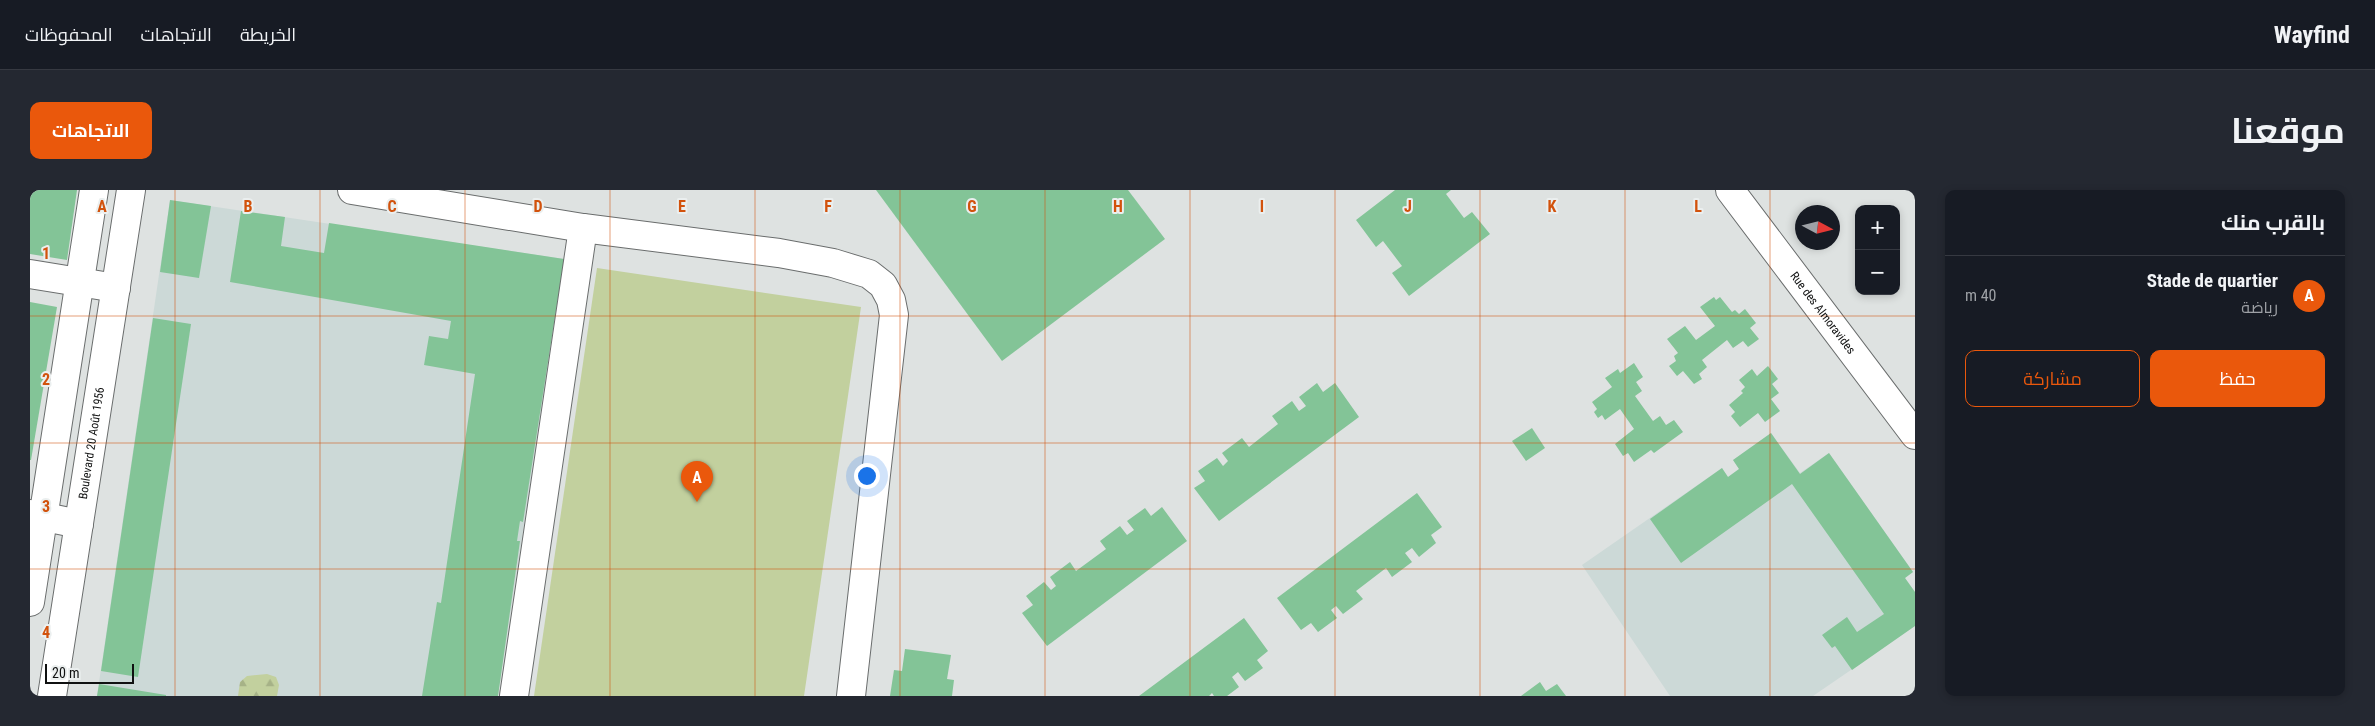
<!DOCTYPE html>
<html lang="ar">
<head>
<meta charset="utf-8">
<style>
	:root { --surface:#171b24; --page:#242831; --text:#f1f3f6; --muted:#9ea1a6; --line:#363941; --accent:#ea580c }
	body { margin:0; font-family:"Roboto Condensed",Cairo,sans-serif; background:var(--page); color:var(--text); direction:rtl }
	.controls { position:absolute; right:15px; top:15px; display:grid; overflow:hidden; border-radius:10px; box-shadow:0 2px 8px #0003 }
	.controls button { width:45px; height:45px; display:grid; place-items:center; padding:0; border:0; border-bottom:1px solid var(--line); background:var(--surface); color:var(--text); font:25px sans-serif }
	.compass { position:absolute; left:1765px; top:15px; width:45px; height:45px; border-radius:50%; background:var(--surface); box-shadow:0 2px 8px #0003; rotate:97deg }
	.scale { position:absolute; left:15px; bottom:12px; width:89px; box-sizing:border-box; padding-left:5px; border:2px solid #101111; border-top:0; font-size:14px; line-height:18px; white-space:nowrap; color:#101111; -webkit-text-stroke:4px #ebefef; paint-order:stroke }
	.you { position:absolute; left:836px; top:285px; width:18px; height:18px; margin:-12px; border:4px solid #fff; border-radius:50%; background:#1a73e8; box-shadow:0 0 0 8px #1a73e833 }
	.badge { display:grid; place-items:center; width:32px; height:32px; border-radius:50%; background:var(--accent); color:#fff; font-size:16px; font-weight:700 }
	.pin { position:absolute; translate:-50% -41px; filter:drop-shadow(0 1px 2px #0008) }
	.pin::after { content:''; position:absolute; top:26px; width:18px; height:15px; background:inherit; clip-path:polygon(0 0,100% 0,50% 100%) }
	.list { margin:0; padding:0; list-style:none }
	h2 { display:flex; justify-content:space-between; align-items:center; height:65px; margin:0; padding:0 20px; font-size:21px }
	h2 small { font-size:16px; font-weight:400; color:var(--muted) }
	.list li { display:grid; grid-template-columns:32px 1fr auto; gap:15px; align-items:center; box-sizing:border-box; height:80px; padding:0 20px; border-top:1px solid var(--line) }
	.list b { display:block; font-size:19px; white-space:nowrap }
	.list p { margin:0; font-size:16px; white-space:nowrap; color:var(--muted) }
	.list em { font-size:16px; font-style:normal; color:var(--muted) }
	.actions { display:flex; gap:10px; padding:15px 20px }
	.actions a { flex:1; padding:11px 0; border:1px solid var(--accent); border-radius:10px; text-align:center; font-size:18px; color:var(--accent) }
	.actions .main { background:var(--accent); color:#fff }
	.map { position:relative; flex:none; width:1885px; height:506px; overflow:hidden; direction:ltr; border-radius:10px }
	header { display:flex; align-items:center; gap:30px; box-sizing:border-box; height:70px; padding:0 25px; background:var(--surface); border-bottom:1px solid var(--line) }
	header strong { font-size:24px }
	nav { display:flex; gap:28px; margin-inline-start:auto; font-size:18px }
	.intro { display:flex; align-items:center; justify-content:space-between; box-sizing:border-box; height:120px; padding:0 30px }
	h1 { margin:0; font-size:35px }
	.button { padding:12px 22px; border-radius:10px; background:var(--accent); color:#fff; font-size:18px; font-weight:700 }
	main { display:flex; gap:30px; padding:0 30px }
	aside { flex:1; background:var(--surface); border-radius:10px; box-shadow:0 2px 8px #0003 }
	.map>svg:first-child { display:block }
	.built { fill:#ccd9d7 }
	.forest { fill:url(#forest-firs) }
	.pitch { fill:#c2d09e }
	.building { fill:#83c497 }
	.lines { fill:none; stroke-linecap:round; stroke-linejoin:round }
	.street-casing { stroke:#6a6d6d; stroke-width:30 }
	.secondary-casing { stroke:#6a6d6d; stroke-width:30 }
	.street { stroke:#fff; stroke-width:28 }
	.secondary { stroke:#fff; stroke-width:28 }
	.grid { fill:none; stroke:#d2520c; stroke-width:1; stroke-opacity:0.55 }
	.labels { text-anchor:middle; stroke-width:4; stroke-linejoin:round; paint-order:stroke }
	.street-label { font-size:12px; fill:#101111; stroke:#ebefef }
	.grid-label { font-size:16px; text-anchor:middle; font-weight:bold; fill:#d2520c; stroke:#ebefef; stroke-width:4; stroke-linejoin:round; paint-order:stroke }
</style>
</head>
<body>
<header>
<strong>Wayfind</strong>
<nav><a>الخريطة</a><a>الاتجاهات</a><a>المحفوظات</a></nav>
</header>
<div class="intro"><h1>موقعنا</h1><a class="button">الاتجاهات</a></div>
<main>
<aside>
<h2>بالقرب منك<small></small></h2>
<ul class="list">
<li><span class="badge">A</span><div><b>Stade de quartier</b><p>رياضة</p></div><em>40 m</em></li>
</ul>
<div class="actions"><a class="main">حفظ</a><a>مشاركة</a></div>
</aside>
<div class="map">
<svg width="1885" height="506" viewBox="0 0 1885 506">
	<defs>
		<pattern id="forest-firs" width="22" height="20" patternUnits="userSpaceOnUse" patternTransform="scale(1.25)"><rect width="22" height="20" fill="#c2d09e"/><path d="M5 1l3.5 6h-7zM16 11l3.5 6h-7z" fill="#a6b287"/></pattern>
	</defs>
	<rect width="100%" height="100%" fill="#dee2e1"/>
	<!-- built -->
	<g class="built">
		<polygon points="140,10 534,69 468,506 67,506"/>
		<polygon points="1741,243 1770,283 1799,263 1883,382 1875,388 1885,402 1885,436 1783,506 1640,506 1552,375 1692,278 1698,287 1709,279 1703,270"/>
	</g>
	<!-- forest -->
	<polygon class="forest" points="237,484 246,487 249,495 247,506 208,506 210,492 217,486"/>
	<!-- pitch -->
	<polygon class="pitch" points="567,78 831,117 774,506 504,506"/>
	<!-- building -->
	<g class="building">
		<polygon points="0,0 47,0 37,70 0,64"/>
		<polygon points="846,0 1098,0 1135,49 972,171"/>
		<polygon points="1365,0 1421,0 1416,4 1434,28 1442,22 1460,44 1379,106 1362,83 1372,76 1353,51 1346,57 1326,30"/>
		<polygon points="140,10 181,16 169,88 130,82"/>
		<polygon points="211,21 255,27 251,56 294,63 299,33 534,69 493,332 490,331 487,351 490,351 468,506 392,506 407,412 411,413 445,184 394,175 399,146 418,149 421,131 200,92"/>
		<polygon points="1684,107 1686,110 1690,107 1702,122 1705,120 1709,124 1715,119 1726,133 1720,138 1729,149 1718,157 1713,151 1703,158 1697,150 1672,170 1677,177 1669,184 1672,189 1664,194 1653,181 1647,186 1639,176 1646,171 1644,166 1648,163 1637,149 1655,136 1666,150 1685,136 1670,117"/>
		<polygon points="0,112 27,117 1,270 0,270"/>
		<polygon points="123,128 161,134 108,487 71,481"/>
		<polygon points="1604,173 1613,187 1606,192 1612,201 1605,206 1623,231 1630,226 1636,235 1644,230 1653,242 1624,263 1621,260 1604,272 1598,263 1593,266 1585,254 1604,239 1590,219 1575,230 1572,225 1568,228 1564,222 1567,219 1562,212 1582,197 1575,188 1588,179 1590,183"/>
		<polygon points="1738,176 1748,189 1742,194 1749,203 1741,209 1750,221 1735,232 1728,223 1710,237 1701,226 1705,222 1699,215 1713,203 1711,201 1715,197 1709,190 1722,179 1727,186"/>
		<polygon points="1287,193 1293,202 1305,193 1329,227 1189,331 1164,298 1175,291 1168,281 1187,268 1193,276 1198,271 1192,263 1212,248 1219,257 1248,234 1242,226 1262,211 1269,221 1276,216 1269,207"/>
		<polygon points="1502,238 1515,258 1496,271 1482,251"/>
		<polygon points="1741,243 1770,284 1799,263 1883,382 1875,388 1885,402 1885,436 1822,480 1805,456 1802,458 1792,445 1817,427 1827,442 1854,424 1762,294 1651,373 1620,329 1692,278 1698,287 1709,279 1703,270"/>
		<polygon points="1387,303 1412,337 1401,345 1406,353 1389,367 1382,358 1375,363 1382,372 1362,387 1356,378 1326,401 1333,409 1313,424 1306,416 1301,420 1307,428 1288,442 1281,433 1271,440 1247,408"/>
		<polygon points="1132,317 1157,351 1017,456 992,423 1003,415 996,406 1014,392 1021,400 1026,396 1020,387 1040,372 1046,381 1076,359 1070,351 1090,336 1097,345 1104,340 1097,331 1115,318 1121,326"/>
		<polygon points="1214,428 1238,461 1227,470 1233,478 1215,491 1208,482 1202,487 1209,497 1197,506 1184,506 1182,503 1179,506 1109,506"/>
		<polygon points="875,459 921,465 917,489 924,490 922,506 860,506 864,480 872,481"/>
		<polygon points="1510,492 1516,501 1527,494 1536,506 1491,506"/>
		<polygon points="69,494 136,505 136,506 67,506"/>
	</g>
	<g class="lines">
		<!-- street casing -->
		<g class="street-casing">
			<g id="street">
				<polyline points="322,0 553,38 749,63 803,73 839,84 853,95 861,110 864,125 821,506"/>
				<path id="s1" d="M1700,0L1885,245"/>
				<polyline points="0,84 86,98"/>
				<polyline points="0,324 49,334"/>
				<polyline points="484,506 553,38"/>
			</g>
		</g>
		<!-- secondary casing -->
		<g class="secondary-casing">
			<g id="secondary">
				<polyline points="0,412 64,0"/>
				<path id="s2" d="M22,506L101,0"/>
			</g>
		</g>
		<!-- street -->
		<use href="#street" class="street"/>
		<!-- secondary -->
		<use href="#secondary" class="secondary"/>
	</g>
	<!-- grid -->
	<path class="grid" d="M145,0V506M290,0V506M435,0V506M580,0V506M725,0V506M870,0V506M1015,0V506M1160,0V506M1305,0V506M1450,0V506M1595,0V506M1740,0V506M0,126H1885M0,253H1885M0,379H1885"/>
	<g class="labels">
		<!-- street labels -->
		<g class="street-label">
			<text dy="4" stroke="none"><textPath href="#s1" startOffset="154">Rue des Almoravides</textPath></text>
			<text dy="4" stroke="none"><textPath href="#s2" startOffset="256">Boulevard 20 Août 1956</textPath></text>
		</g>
	</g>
	<g class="grid-label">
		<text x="72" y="22">A</text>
		<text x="218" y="22">B</text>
		<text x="362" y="22">C</text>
		<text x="508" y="22">D</text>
		<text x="652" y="22">E</text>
		<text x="798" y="22">F</text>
		<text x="942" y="22">G</text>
		<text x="1088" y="22">H</text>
		<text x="1232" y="22">I</text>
		<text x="1378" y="22">J</text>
		<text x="1522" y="22">K</text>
		<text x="1668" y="22">L</text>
		<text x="16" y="69">1</text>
		<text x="16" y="195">2</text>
		<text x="16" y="322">3</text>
		<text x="16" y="448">4</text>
	</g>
</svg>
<div class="controls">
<button>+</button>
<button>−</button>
</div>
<svg class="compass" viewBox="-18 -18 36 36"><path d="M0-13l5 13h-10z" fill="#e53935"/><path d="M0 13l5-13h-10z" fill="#9ea1a6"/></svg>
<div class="scale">20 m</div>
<div class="you"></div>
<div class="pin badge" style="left:667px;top:312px">A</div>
</div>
</main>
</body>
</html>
